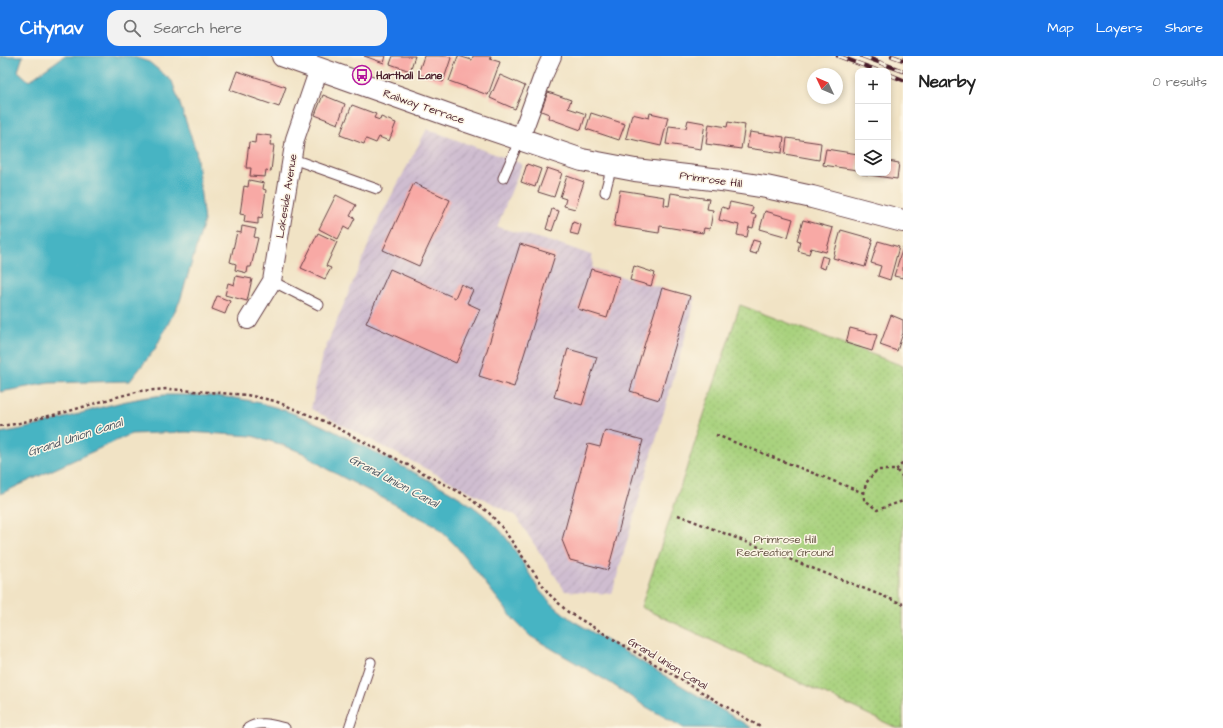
<!DOCTYPE html>
<html lang="en">
<head>
<meta charset="utf-8">
<style>
	:root { --surface:#fff; --page:#f2f2f2; --text:#222; --muted:#767676; --line:#e0e0e0; --accent:#1a73e8 }
	body { margin:0; font-family:"Architects Daughter",sans-serif; background:var(--page); color:var(--text) }
	.controls { position:absolute; right:12px; top:12px; display:grid; overflow:hidden; border-radius:8px; box-shadow:0 2px 6px #0003 }
	.controls button { width:36px; height:36px; display:grid; place-items:center; padding:0; border:0; border-bottom:1px solid var(--line); background:var(--surface); color:var(--text); font:20px sans-serif }
	.compass { position:absolute; left:807px; top:12px; width:36px; height:36px; border-radius:50%; background:var(--surface); box-shadow:0 2px 6px #0003; rotate:314deg }
	.list { margin:0; padding:0; list-style:none }
	h2 { display:flex; justify-content:space-between; align-items:center; height:52px; margin:0; padding:0 16px; font-size:17px }
	h2 small { font-size:13px; font-weight:400; color:var(--muted) }
	.icon { flex:none; width:22px; height:22px; fill:none; stroke:currentColor; stroke-width:2; stroke-linecap:round; stroke-linejoin:round }
	.map { position:relative; flex:none; width:903px; height:672px; overflow:hidden }
	header { display:flex; align-items:center; gap:24px; box-sizing:border-box; height:56px; padding:0 20px; background:var(--accent); color:#fff }
	header strong { font-size:19px }
	nav { display:flex; gap:22px; margin-inline-start:auto; font-size:14px }
	.search { width:280px; height:36px; background:var(--page); display:flex; align-items:center; gap:10px; box-sizing:border-box; padding:0 14px; border-radius:12px; color:var(--muted); font-size:15px }
	main { display:flex }
	aside { flex:1; background:var(--surface) }
	.map>svg:first-child { display:block }
	.industrial { fill:url(#industrial-furrows) }
	.park { fill:url(#park-dots); stroke:#7a7854 }
	.water { fill:#47b4c3; stroke:#486a77 }
	.building { fill:#f8a9a5 }
	.lines { fill:none; stroke-linecap:round; stroke-linejoin:round }
	.lane-casing { stroke:#633c42; stroke-width:11 }
	.street-casing { stroke:#633c42; stroke-width:20 }
	.secondary-casing { stroke:#633c42; stroke-width:24 }
	.path { stroke:#633c42; stroke-width:2.5; stroke-dasharray:3 3; stroke-linecap:butt }
	.lane { stroke:#fff; stroke-width:9 }
	.street { stroke:#fff; stroke-width:18 }
	.secondary { stroke:#fff; stroke-width:22 }
	.rail-casing { stroke:#4a1f2b; stroke-width:4.5 }
	.rail { stroke:#fcf5e5; stroke-width:3; stroke-dasharray:9; stroke-linecap:butt }
	.labels { text-anchor:middle; stroke-width:3; stroke-linejoin:round; paint-order:stroke }
	.poi-label { font-size:11px; font-weight:bold; fill:#4a1f2b; stroke:#fcf5e5; text-anchor:start }
	.street-label { font-size:11px; fill:#4a1f2b; stroke:#fcf5e5 }
	.park-label { font-size:11px; fill:#654; stroke:#fcf5e5 }
	.water-label { font-size:12px; font-style:italic; fill:#495360; stroke:#fcf5e5 }
</style>
</head>
<body>
<header>
<strong>Citynav</strong>
<div class="search"><svg class="icon" aria-label="search" viewBox="0 0 24 24"><circle cx="10" cy="10" r="6"/><path d="M15 15l6 6"/></svg>Search here</div>
<nav><a>Map</a><a>Layers</a><a>Share</a></nav>
</header>
<main>
<div class="map">
<svg width="903" height="672" viewBox="0 0 903 672">
	<defs>
		<pattern id="industrial-furrows" width="10" height="10" patternUnits="userSpaceOnUse"><rect width="10" height="10" fill="#cfbdd0"/><path d="M-1 1l2-2M0 10L10 0M9 11l2-2" fill="none" stroke="#b3a2b3"/></pattern>
		<pattern id="park-dots" width="8" height="8" patternUnits="userSpaceOnUse"><rect width="8" height="8" fill="#a9d27e"/><path d="M2 2h.1M6 6h.1" fill="none" stroke="#93b46d" stroke-width="1.8" stroke-linecap="round"/></pattern>
	</defs>
	<rect width="100%" height="100%" fill="#fcf5e5"/>
	<filter id="ink" filterUnits="userSpaceOnUse"><feTurbulence type="fractalNoise" baseFrequency=".025" numOctaves="2"/><feDisplacementMap in="SourceGraphic" scale="8" xChannelSelector="R" yChannelSelector="G"/><feConvolveMatrix kernelMatrix="1 2 1 2 8 2 1 2 1" color-interpolation-filters="sRGB"/></filter>
	<filter id="wash" filterUnits="userSpaceOnUse"><feTurbulence type="fractalNoise" baseFrequency=".012" numOctaves="4" result="noise"/><feDisplacementMap in="SourceGraphic" scale="16" xChannelSelector="R" yChannelSelector="G"/><feGaussianBlur stdDeviation="0.9" result="paint"/><feColorMatrix in="noise" values="0 0 0 0 0 0 0 0 0 0 0 0 0 0 0 0 0 1.4 0 .05"/><feComposite in="paint" operator="in"/></filter>
	<g filter="url(#wash)">
		<rect width="100%" height="100%" fill="#f1e3c5"/>
		<!-- industrial -->
		<polygon class="industrial" points="427,73 522,108 497,171 563,189 591,199 593,205 592,212 695,242 692,257 612,538 565,535 515,459 311,353 321,303 380,161"/>
		<!-- park -->
		<polygon class="park" points="740,249 903,310 903,672 897,672 641,551"/>
		<!-- water -->
		<g class="water">
			<polygon points="0,0 23,0 18,15 29,25 64,0 131,0 149,6 172,25 196,95 204,166 180,245 155,293 130,325 49,327 0,336"/>
			<path d="M164,339C191,339 219,339 246,344C299,354 346,381 393,406C429,424 469,442 498,472C514,489 527,515 540,535C550,547 560,555 572,564L752,672H684L643,649L612,628L530,580L515,565L457,491L436,470L327,413L303,397L280,388L252,380L222,378L186,376L131,378L0,438V377C56,369 108,344 164,339Z"/>
		</g>
		<g id="blocks">
			<!-- building -->
			<g class="building">
				<polygon points="364,0 386,0 384,7"/>
				<polygon points="393,0 415,0 410,15 390,8"/>
				<polygon points="424,0 447,0 451,2 443,26 418,18"/>
				<polygon points="458,0 472,4 473,0 491,0 490,3 500,6 488,39 449,25"/>
				<polygon points="237,15 286,31 279,51 230,34"/>
				<polygon points="500,19 525,30 515,53 490,42"/>
				<polygon points="548,36 571,44 568,52 586,58 581,74 548,62 549,58 541,55"/>
				<polygon points="323,39 345,48 338,68 315,59"/>
				<polygon points="352,49 376,58 374,62 380,64 381,61 396,67 389,85 379,81 376,87 366,83 364,88 340,79"/>
				<polygon points="591,57 625,68 619,84 586,73"/>
				<polygon points="650,57 668,61 661,90 626,82 632,58 649,62"/>
				<polygon points="688,64 705,67 701,93 666,88 669,70 686,72"/>
				<polygon points="728,66 745,69 741,93 706,88 709,68 727,71"/>
				<polygon points="750,76 784,81 782,97 747,92"/>
				<polygon points="256,78 271,80 270,89 274,89 271,115 266,114 265,121 250,120 251,112 246,112 249,86 255,87"/>
				<polygon points="787,82 821,87 819,104 785,98"/>
				<polygon points="826,93 858,98 857,114 823,109"/>
				<polygon points="888,105 899,107 897,123 862,118 888,117"/>
				<polygon points="527,108 541,113 535,131 521,126"/>
				<polygon points="547,112 562,117 554,141 538,136"/>
				<polygon points="567,120 584,126 575,153 564,150 566,143 560,141"/>
				<polygon points="249,124 264,127 263,133 266,134 262,162 258,161 258,168 244,166 245,159 240,158 244,130 248,131"/>
				<polygon points="414,127 450,144 419,210 383,194"/>
				<polygon points="620,134 665,141 664,149 669,150 671,137 709,143 707,153 713,154 710,173 704,172 703,177 660,170 659,177 614,170"/>
				<polygon points="336,139 356,149 350,160 355,162 349,174 344,171 338,183 319,173"/>
				<polygon points="730,146 753,151 751,158 756,159 753,172 749,171 747,181 737,179 739,169 719,164 722,151 728,153"/>
				<polygon points="552,153 559,155 552,175 546,173"/>
				<polygon points="765,155 793,163 788,181 760,173"/>
				<polygon points="803,164 833,172 826,196 811,192 809,198 798,195 800,185 797,184"/>
				<polygon points="573,166 581,169 578,179 570,177"/>
				<polygon points="242,170 256,173 254,181 258,182 251,211 248,211 247,217 235,214 236,208 230,206 237,176 241,177"/>
				<polygon points="841,174 873,183 865,211 833,202"/>
				<polygon points="318,177 337,186 326,210 331,212 325,223 301,212"/>
				<polygon points="753,184 760,186 756,198 749,196"/>
				<polygon points="878,185 899,191 890,224 878,220 881,210 871,207"/>
				<polygon points="520,188 555,199 514,331 479,320"/>
				<polygon points="903,191 903,222 894,220"/>
				<polygon points="822,200 828,202 825,213 819,211"/>
				<polygon points="634,210 655,217 651,230 630,224"/>
				<polygon points="390,213 455,242 461,228 473,234 467,247 480,253 456,307 366,267"/>
				<polygon points="591,213 619,221 607,262 578,253"/>
				<polygon points="236,220 252,223 247,245 225,239 228,227 234,229"/>
				<polygon points="662,232 690,240 659,344 630,335"/>
				<polygon points="217,240 230,245 225,258 212,253"/>
				<polygon points="891,259 903,264 903,277 897,295 880,289"/>
				<polygon points="850,272 877,279 872,295 846,287"/>
				<polygon points="568,293 597,301 582,349 554,341"/>
				<polygon points="605,374 643,384 608,514 570,504 562,484 588,388 600,391"/>
			</g>
		</g>
	</g>
	<g filter="url(#ink)">
		<use href="#blocks" fill-opacity="0" stroke="#633c42" stroke-width="1"/>
		<g class="lines">
			<!-- lane casing -->
			<g class="lane-casing">
				<g id="lane">
					<polyline points="293,103 377,133"/>
					<polyline points="503,122 520,83"/>
					<polyline points="605,136 612,110"/>
					<polyline points="272,225 319,249"/>
					<path d="M248,672C259,664 273,669 285,672"/>
					<polyline points="349,672 371,606"/>
				</g>
			</g>
			<!-- street casing -->
			<g class="street-casing">
				<g id="street">
					<polyline points="520,83 543,20 552,0"/>
					<polyline points="248,264 272,225 295,83 319,13"/>
				</g>
			</g>
			<!-- secondary casing -->
			<g class="secondary-casing">
				<polyline id="secondary" points="283,0 449,59 582,104 635,114 721,124 766,131 812,141 903,165"/>
			</g>
			<!-- path -->
			<g class="path">
				<polyline points="0,370 15,368 66,356 113,342 140,335 168,333 247,339 275,345 326,366 465,439 489,457 501,470 549,538 568,556 762,672"/>
				<polyline points="716,379 864,437"/>
				<polyline points="896,414 903,407"/>
				<path d="M903,421L896,414H877C867,425 864,427 864,443L877,454L903,445"/>
				<polyline points="678,459 903,548"/>
			</g>
			<!-- lane -->
			<use href="#lane" class="lane"/>
			<!-- street -->
			<use href="#street" class="street"/>
			<!-- secondary -->
			<use href="#secondary" class="secondary"/>
			<!-- rail casing -->
			<g class="rail-casing">
				<g id="rail">
					<polyline points="838,0 879,15"/>
					<polyline points="862,0 903,15"/>
					<polyline points="892,0 903,4"/>
					<polyline points="888,18 903,24"/>
				</g>
			</g>
			<!-- rail -->
			<use href="#rail" class="rail"/>
		</g>
	</g>
	<!-- icons -->
	<defs>
		<g id="bus-ring" transform="scale(1)"><circle r="9.5" fill="#fcf5e5" stroke="#b5179e" stroke-width="1.5"/><path d="M-5-6H5V4H4V6H2V4H-2V6H-4V4H-5ZM-3.5-4V0h7V-4ZM-3.5 1.2v1.5H-2V1.2ZM2 1.2v1.5H3.5V1.2Z" fill="#b5179e"/></g>
	</defs>
	<g fill-rule="evenodd">
		<use href="#bus-ring" x="362" y="19"/>
	</g>
	<g class="labels">
		<!-- poi labels -->
		<g class="poi-label">
			<text x="376" y="23">Harthall Lane</text>
		</g>
		<!-- street labels -->
		<g class="street-label">
			<text transform="translate(424 50) rotate(19)" y="4">Railway Terrace</text>
			<text transform="translate(711 123) rotate(8)" y="4">Primrose Hill</text>
			<text transform="translate(286 140) rotate(-81)" y="4">Lakeside Avenue</text>
			<text transform="translate(668 607) rotate(31)" y="4">Grand Union Canal</text>
		</g>
		<!-- park labels -->
		<g class="park-label">
			<text x="785" y="487">Primrose Hill<tspan x="785" dy="13">Recreation Ground</tspan></text>
		</g>
		<!-- water labels -->
		<g class="water-label">
			<text transform="translate(75 381) rotate(-18)" y="4">Grand Union Canal</text>
			<text transform="translate(394 425) rotate(28)" y="4">Grand Union Canal</text>
		</g>
	</g>
</svg>
<div class="controls">
<button>+</button>
<button>−</button>
<button><svg class="icon" aria-label="layers" viewBox="0 0 24 24"><path d="M12 4l9 5-9 5-9-5zM3 14l9 5 9-5"/></svg></button>
</div>
<svg class="compass" viewBox="-18 -18 36 36"><path d="M0-13l5 13h-10z" fill="#e53935"/><path d="M0 13l5-13h-10z" fill="#767676"/></svg>
</div>
<aside>
<h2>Nearby<small>0 results</small></h2>
<ul class="list">
</ul>
</aside>
</main>
</body>
</html>
